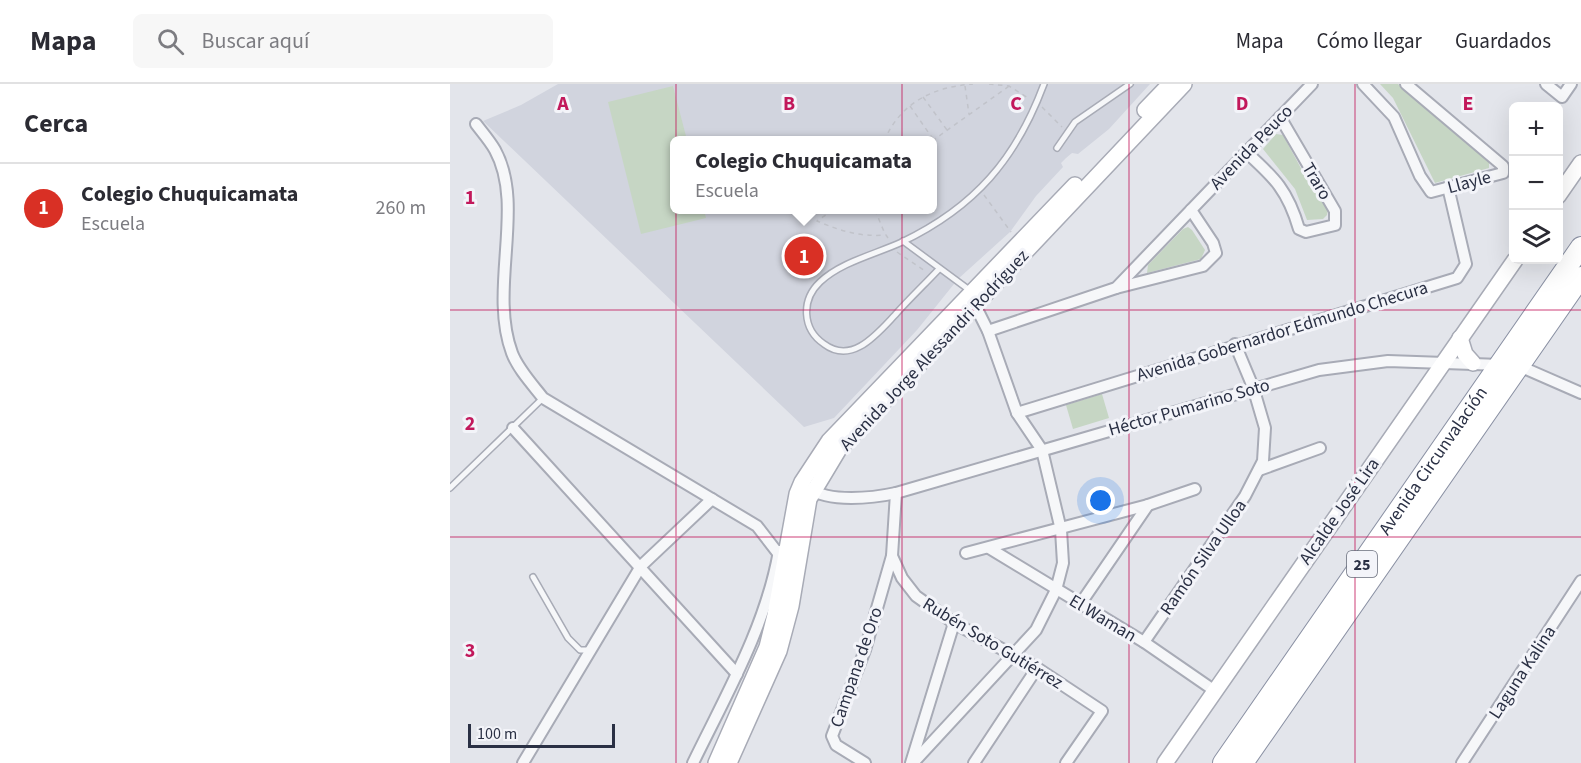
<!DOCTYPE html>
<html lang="es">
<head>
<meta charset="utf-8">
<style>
	:root { --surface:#fff; --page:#f7f7f7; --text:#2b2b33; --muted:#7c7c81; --line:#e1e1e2; --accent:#d93025 }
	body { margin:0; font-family:"Source Sans 3",sans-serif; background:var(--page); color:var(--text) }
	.controls { position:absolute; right:18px; top:18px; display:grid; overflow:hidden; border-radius:9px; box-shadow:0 6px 24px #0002 }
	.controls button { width:54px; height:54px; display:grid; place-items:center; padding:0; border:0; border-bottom:2px solid var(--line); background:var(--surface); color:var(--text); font:30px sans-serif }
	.scale { position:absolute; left:18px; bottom:15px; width:147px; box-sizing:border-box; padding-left:6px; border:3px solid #2a3044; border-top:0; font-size:16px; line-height:21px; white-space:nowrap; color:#2a3044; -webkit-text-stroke:4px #f3f4f9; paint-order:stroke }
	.you { position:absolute; left:651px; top:417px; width:21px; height:21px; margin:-15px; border:4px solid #fff; border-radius:50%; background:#1a73e8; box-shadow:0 0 0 9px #1a73e833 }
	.badge { display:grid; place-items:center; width:39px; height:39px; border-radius:50%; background:var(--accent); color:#fff; font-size:20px; font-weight:700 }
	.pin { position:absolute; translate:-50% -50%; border:3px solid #fff; box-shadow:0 2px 6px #0006 }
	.popup { position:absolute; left:220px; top:52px; width:267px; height:78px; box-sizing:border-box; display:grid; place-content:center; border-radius:9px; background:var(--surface); filter:drop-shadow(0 2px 4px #0005); font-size:20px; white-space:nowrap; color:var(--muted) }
	.popup b { font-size:22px; color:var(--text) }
	.popup::after { content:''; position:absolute; left:50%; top:100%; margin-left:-12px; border:12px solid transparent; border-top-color:var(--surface) }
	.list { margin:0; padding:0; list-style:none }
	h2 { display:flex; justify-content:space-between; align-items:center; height:78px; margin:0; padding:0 24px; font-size:26px }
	h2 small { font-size:20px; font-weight:400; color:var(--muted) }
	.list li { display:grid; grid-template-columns:39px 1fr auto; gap:18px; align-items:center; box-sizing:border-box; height:90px; padding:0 24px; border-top:2px solid var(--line) }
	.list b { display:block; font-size:22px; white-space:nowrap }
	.list p { margin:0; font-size:20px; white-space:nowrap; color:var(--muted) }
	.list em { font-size:20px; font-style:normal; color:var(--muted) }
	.icon { flex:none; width:33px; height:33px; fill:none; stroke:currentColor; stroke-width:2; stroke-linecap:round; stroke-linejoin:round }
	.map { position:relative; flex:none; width:1131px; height:679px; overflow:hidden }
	header { display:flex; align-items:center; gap:36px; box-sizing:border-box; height:84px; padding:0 30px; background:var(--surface); border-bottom:2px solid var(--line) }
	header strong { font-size:28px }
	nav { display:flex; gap:33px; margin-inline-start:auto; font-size:21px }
	.search { width:420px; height:54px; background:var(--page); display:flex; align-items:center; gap:15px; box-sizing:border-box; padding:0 21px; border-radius:9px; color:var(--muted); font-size:22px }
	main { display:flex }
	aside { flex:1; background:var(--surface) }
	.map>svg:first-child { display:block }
	.built { fill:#d1d4de; fill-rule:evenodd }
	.green { fill:#c6d6c4 }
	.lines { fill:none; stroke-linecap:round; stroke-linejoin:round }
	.lane-casing { stroke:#a8abb6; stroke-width:8 }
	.street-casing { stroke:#a8abb6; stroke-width:14 }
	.secondary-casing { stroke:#a8abb6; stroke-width:18 }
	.highway-casing { stroke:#8a90a3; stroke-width:22 }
	.path { stroke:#c1c3ca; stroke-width:1.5; stroke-dasharray:4.5 4.5; stroke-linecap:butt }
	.lane { stroke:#f6f7f9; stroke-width:5 }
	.street { stroke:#f6f7f9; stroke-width:10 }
	.secondary { stroke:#fff; stroke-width:15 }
	.highway { stroke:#fff; stroke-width:20 }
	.grid { fill:none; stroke:#c2185b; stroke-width:1.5; stroke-opacity:0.55 }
	.labels { text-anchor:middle; stroke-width:6; stroke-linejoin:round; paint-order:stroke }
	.shield { fill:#f3f4f9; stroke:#666b7a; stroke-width:1.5 }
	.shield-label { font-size:16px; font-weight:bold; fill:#2a3044 }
	.street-label { font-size:18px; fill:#2a3044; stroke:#f3f4f9 }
	.grid-label { font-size:20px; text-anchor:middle; font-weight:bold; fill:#c2185b; stroke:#f3f4f9; stroke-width:6; stroke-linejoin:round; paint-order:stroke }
</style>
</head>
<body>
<header>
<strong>Mapa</strong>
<div class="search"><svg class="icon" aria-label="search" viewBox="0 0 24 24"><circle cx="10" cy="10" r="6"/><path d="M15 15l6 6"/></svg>Buscar aquí</div>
<nav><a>Mapa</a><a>Cómo llegar</a><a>Guardados</a></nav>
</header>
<main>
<aside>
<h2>Cerca<small></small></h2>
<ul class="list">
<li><span class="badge">1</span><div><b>Colegio Chuquicamata</b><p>Escuela</p></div><em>260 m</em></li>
</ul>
</aside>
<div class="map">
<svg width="1131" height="679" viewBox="0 0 1131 679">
	<rect width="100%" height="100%" fill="#e3e5eb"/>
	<!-- built -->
	<path class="built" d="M108,0H700L659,45L628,70L622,69L616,74L611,79L613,83L586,112L560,148L508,195L467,246L384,334L354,343L33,37L71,21ZM225,57H483V126H225Z"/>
	<!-- green -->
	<g class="green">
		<polygon points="930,0 948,0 1039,78 1039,84 985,99 943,14"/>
		<polygon points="223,2 237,56 225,57 225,126 254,126 256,134 191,150 158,18"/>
		<polygon points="826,50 833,51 853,88 878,126 877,131 873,135 857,136 845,105 813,65"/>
		<polygon points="738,143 742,146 755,166 751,175 697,189 698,181 733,145"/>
		<polygon points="652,310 659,334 623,345 616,321"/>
	</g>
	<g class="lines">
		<!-- lane casing -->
		<g class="lane-casing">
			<g id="lane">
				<polyline points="607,64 625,38 680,0"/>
				<polyline points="453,157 522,208"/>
				<path d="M489,185C475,200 459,215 445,231C427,250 402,281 374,260C352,245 351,216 370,198C391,178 426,170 452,158C525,123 566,75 594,0"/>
				<polyline points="0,404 93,314"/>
				<polyline points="83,493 118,554 130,566 141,566"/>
			</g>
		</g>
		<!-- street casing -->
		<g class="street-casing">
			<g id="street">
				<polyline points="913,0 944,33 970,92 981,108 1053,89 1053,82 956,0"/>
				<polyline points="1096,0 1112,13 1121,0"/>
				<path d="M26,40C32,48 40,57 45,66C76,122 38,205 62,269C68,285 82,300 93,314L307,442L334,477"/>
				<path d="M796,68C825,94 838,107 849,145L856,148L885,141V127L830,33"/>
				<polyline points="666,204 753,182 766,169 763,159 741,126"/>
				<polyline points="538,247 666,204 862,0"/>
				<polyline points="1067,281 1131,309"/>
				<polyline points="567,329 1007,194 1016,180 998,103"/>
				<polyline points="63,344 287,590"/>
				<polyline points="809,386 870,364"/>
				<path d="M359,404C379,419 423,414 446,409L869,286L938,277L1051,281"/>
				<polyline points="446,409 442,472 452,494 466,512 504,539 587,584 652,627 616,679"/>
				<polyline points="539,464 694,558 765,607"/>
				<polyline points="516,469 698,421 745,405"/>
				<polyline points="631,519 698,421"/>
				<polyline points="694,558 795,412 813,377 815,344 803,303 785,260"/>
				<polyline points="73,679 191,482 262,415"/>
				<path d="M243,679C276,611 316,542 329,467"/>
				<polyline points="415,679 386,661 382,652 415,566 442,472"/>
				<polyline points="461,679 504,539"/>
				<polyline points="463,679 586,546 606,506 613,479 611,446 592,366 567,329 538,247 523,217"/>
				<polyline points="524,679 587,584"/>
				<polyline points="1012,679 1131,497"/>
			</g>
		</g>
		<!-- secondary casing -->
		<g class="secondary-casing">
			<g id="secondary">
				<polyline points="695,26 720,0"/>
				<polyline points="1108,112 1131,79"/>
				<polyline points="1010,254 1015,270 1023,279"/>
				<polyline points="266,679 317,563 325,531 347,410 352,398 379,357 625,101"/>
				<polyline points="279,679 329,567 341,522 359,415 389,365 734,0"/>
				<polyline points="715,679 1065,176"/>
			</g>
		</g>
		<!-- highway casing -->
		<g class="highway-casing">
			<g id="highway">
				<path id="s1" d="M773,679L1131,163"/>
				<polyline points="793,679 1131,193"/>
			</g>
		</g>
		<!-- path -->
		<g class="path">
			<polyline points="539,0 559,2 578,14"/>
			<polyline points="515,2 519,30"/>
			<polyline points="473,13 497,46"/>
			<polyline points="460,22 483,55"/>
			<polyline points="592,23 612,43"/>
			<path d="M434,57C451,18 483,3 523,0"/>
			<polyline points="482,57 562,0"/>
			<polyline points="534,111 561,148"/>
			<path d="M383,126L367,137C391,147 409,153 436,151L438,154"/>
			<polyline points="425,126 435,150"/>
			<polyline points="447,168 475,187"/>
		</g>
		<!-- lane -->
		<use href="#lane" class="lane"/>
		<!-- street -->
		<use href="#street" class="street"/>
		<!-- secondary -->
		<use href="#secondary" class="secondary"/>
		<!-- highway -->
		<use href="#highway" class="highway"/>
	</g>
	<!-- grid -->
	<path class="grid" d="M226,0V679M452,0V679M679,0V679M905,0V679M0,226H1131M0,453H1131"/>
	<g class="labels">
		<!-- shield labels -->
		<rect class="shield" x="897" y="467" width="30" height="26" rx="4.5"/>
		<g class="shield-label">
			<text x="912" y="486">25</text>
		</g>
		<!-- street labels -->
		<g class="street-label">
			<text transform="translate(801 63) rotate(-46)" y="6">Avenida Peuco</text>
			<text transform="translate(867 97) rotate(59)" y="6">Traro</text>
			<text transform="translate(1019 98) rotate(-15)" y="6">Llayle</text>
			<text transform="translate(832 247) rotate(-17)" y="6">Avenida Gobernardor Edmundo Checura</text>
			<text transform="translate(484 266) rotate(-47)" y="6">Avenida Jorge Alessandri Rodríguez</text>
			<text transform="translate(739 323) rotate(-16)" y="6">Héctor Pumarino Soto</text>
			<text dy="6" stroke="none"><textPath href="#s1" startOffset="368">Avenida Circunvalación</textPath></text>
			<text transform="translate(889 427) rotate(-55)" y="6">Alcalde José Lira</text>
			<text transform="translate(753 473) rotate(-55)" y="6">Ramón Silva Ulloa</text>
			<text transform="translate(653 534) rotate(31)" y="6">El Waman</text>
			<text transform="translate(543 559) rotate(31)" y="6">Rubén Soto Gutiérrez</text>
			<text transform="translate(406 583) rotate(-71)" y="6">Campana de Oro</text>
			<text transform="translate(1072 588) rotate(-57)" y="6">Laguna Kalina</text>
		</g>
	</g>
	<g class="grid-label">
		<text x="113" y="26">A</text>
		<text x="339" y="26">B</text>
		<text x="566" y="26">C</text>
		<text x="792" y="26">D</text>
		<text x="1018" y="26">E</text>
		<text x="20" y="120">1</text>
		<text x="20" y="346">2</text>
		<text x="20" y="573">3</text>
	</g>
</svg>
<div class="controls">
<button>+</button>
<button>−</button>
<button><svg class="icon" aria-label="layers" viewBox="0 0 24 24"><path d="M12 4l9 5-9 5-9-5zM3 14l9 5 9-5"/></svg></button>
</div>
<div class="scale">100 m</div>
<div class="you"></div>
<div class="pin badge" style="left:354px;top:172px">1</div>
<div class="popup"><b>Colegio Chuquicamata</b>Escuela</div>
</div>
</main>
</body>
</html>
